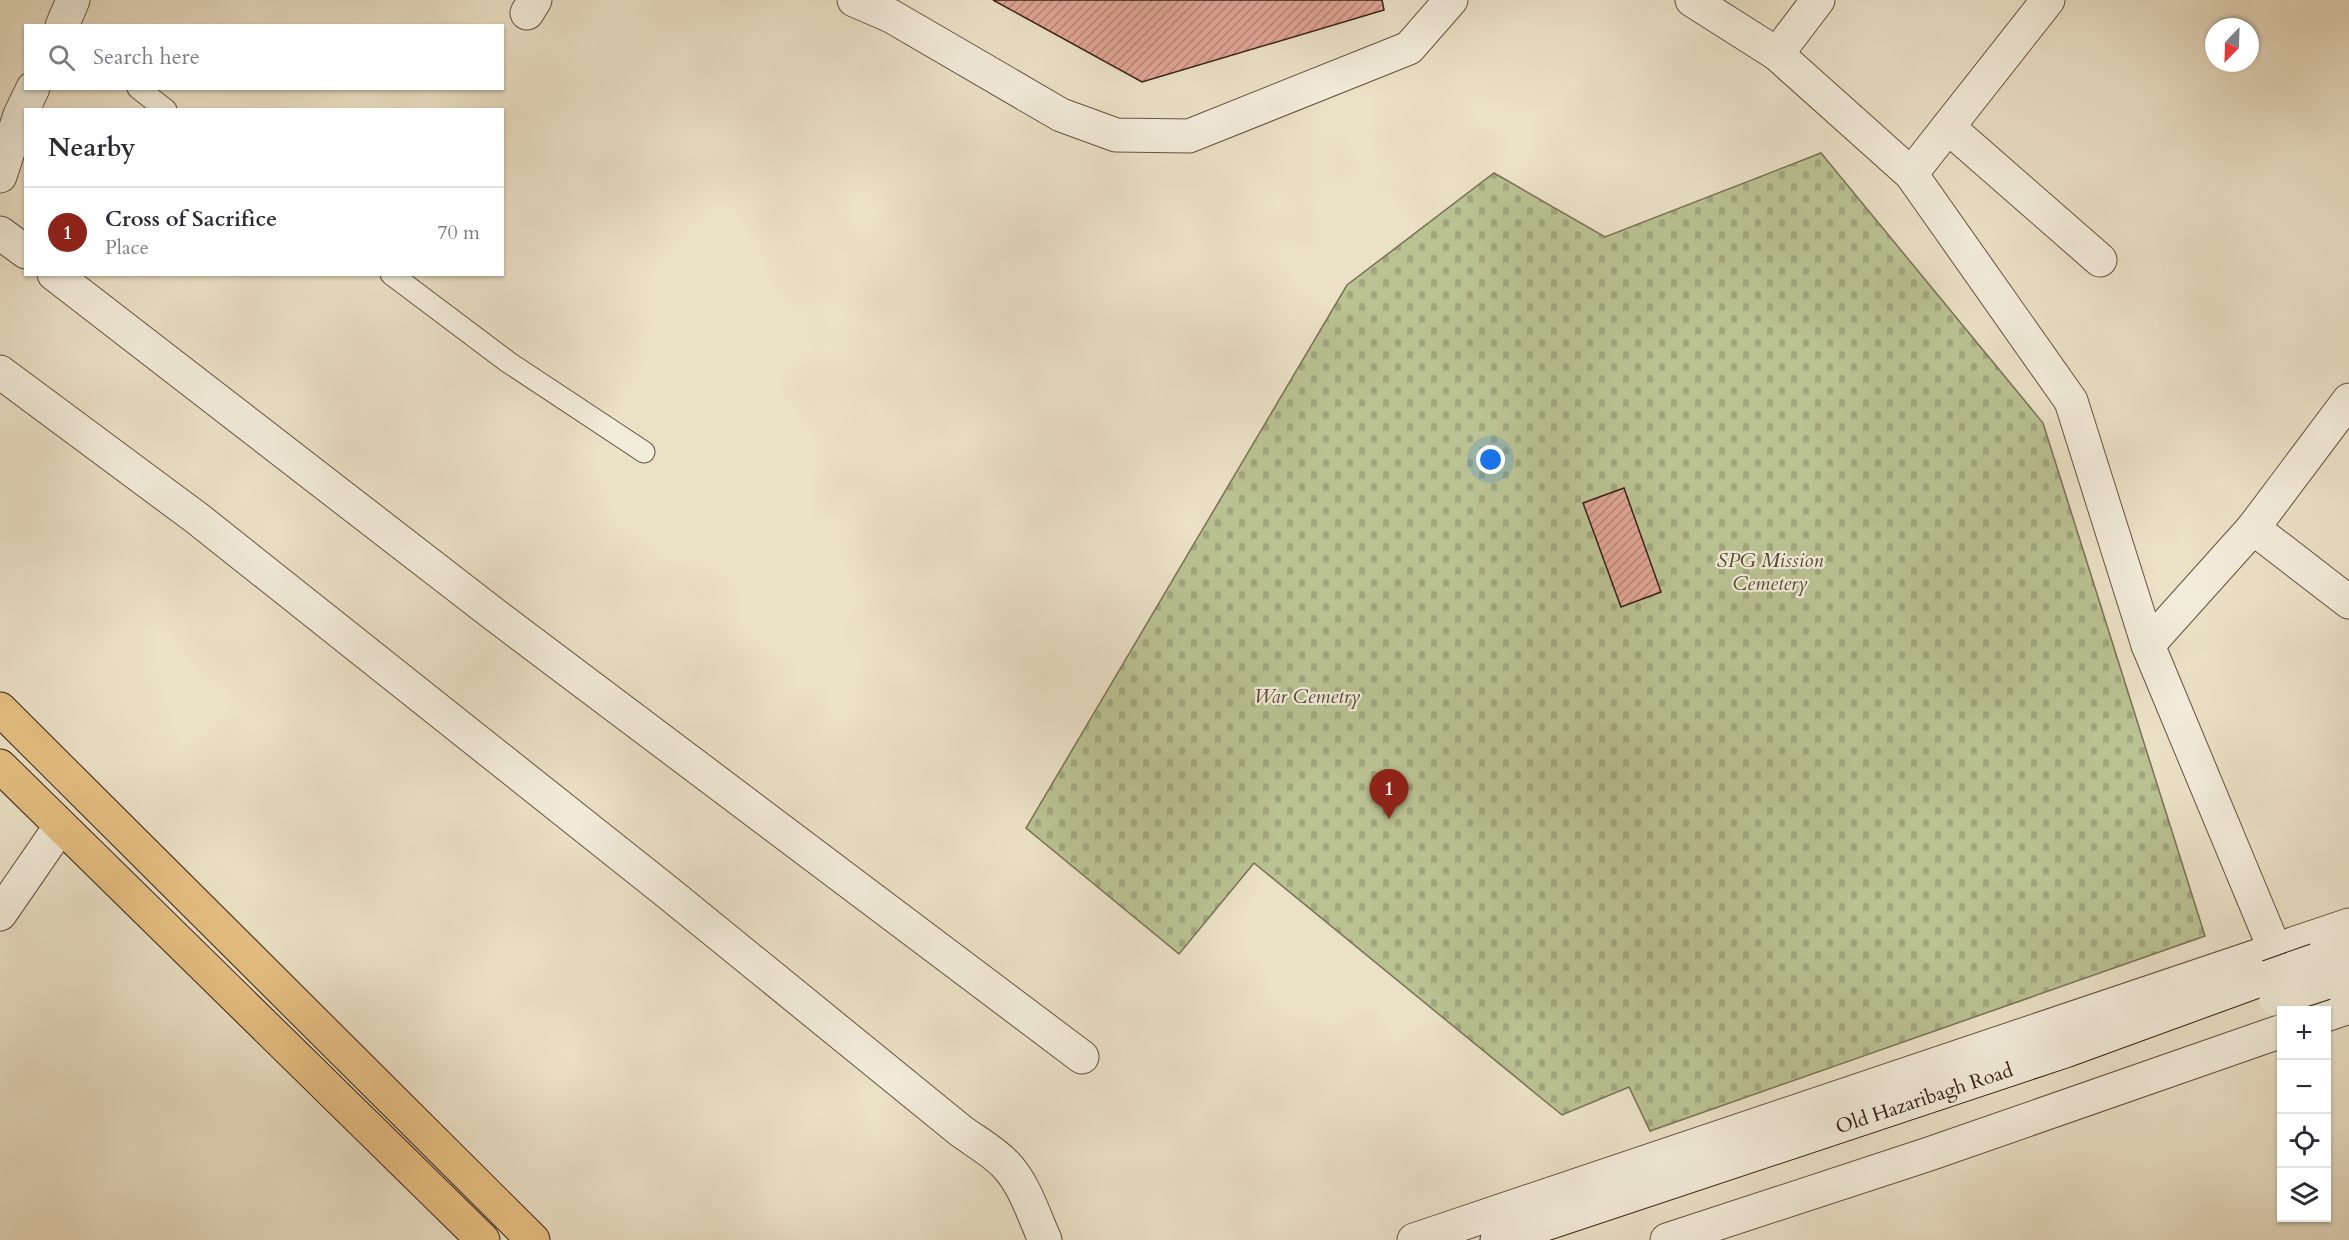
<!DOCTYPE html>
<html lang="en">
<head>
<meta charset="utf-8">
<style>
	:root { --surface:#fff; --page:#f2f2f3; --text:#2b2b33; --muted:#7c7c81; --line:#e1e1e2; --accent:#8f2418 }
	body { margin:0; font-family:Cardo,serif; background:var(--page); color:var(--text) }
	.controls { position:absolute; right:18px; bottom:18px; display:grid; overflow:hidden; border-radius:0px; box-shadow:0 2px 4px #0004 }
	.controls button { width:54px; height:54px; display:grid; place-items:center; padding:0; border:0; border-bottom:2px solid var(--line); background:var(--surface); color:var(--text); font:30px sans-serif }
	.compass { position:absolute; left:2205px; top:18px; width:54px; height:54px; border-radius:50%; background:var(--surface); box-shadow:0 2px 4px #0004; rotate:203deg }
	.you { position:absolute; left:1491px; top:460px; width:21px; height:21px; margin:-15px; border:4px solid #fff; border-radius:50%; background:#1a73e8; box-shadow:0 0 0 9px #1a73e833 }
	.badge { display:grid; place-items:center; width:39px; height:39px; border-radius:50%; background:var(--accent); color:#fff; font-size:20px; font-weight:700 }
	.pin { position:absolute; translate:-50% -50px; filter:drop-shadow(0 2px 3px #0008) }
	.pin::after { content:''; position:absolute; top:32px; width:21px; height:18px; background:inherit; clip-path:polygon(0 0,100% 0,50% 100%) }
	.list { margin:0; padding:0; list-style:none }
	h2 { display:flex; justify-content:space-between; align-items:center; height:78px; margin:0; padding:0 24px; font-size:26px }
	h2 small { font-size:20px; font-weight:400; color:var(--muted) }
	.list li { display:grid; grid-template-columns:39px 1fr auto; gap:18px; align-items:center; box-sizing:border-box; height:90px; padding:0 24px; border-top:2px solid var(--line) }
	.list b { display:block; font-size:22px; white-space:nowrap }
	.list p { margin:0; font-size:20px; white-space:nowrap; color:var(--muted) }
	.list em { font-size:20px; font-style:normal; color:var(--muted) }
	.icon { flex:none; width:33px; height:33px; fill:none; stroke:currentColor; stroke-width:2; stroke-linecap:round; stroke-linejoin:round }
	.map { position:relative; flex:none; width:2349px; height:1240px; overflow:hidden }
	.search { position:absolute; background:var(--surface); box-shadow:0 2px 4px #0004; left:24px; top:24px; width:480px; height:66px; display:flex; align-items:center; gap:15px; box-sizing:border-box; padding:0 21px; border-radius:0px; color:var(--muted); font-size:22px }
	.panel { position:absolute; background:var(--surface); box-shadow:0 2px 4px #0004; left:24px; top:108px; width:480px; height:168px; border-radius:0px }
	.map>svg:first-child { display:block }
	.cemetery { fill:url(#cemetery-stones); stroke:#7a7155; stroke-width:1.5 }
	.building { fill:url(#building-hatch); stroke:#392017; stroke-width:1.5 }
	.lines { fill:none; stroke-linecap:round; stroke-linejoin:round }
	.service-casing { stroke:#665043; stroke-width:23 }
	.minor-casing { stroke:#665043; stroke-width:35 }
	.tertiary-casing { stroke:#665043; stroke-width:35 }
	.secondary-casing { stroke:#392017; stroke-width:35 }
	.primary-casing { stroke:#392017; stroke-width:35 }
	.service { stroke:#f2ecda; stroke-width:21 }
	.minor { stroke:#f2ecda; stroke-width:33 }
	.tertiary { stroke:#f2ecda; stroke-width:33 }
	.secondary { stroke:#f2ecda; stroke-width:33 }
	.primary { stroke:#e6c083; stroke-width:33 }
	.secondary-bridge-casing { stroke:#392017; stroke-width:35; stroke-linecap:butt }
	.secondary-bridge { stroke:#f2ecda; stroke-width:33 }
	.labels { text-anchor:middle; stroke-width:4.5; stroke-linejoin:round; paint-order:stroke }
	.park-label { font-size:20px; font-style:italic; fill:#594836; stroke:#f2ecda }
	.street-label { font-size:20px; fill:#392017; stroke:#f2ecda }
</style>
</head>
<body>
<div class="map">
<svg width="2349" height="1240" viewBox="0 0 2349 1240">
	<defs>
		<pattern id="cemetery-stones" width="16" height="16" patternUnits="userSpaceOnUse" patternTransform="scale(1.5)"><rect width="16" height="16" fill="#bac293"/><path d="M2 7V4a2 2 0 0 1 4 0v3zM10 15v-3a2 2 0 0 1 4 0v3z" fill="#a1a67e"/></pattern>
		<pattern id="building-hatch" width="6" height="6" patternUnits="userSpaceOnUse" patternTransform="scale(1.5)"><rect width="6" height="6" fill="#e0a594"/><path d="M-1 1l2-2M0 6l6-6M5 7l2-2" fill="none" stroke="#b78678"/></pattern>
	</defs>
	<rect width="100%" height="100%" fill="#ebe1c6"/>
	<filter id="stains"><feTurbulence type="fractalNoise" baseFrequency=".00333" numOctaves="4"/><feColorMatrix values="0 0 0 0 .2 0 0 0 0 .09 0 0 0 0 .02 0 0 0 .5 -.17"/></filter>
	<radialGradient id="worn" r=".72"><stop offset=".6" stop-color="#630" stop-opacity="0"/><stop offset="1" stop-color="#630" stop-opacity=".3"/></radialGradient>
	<!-- cemetery -->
	<polygon class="cemetery" points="1821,153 2043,423 2205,936 1650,1131 1629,1087 1562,1115 1254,863 1179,954 1026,828 1347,285 1494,173 1605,237"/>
	<!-- building -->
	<g class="building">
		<polygon points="993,0 1382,0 1384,10 1142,82"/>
		<polygon points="1624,488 1661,592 1621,607 1583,503"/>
	</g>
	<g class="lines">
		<!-- service casing -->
		<g class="service-casing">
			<g id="service">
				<polyline points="138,88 166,110"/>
				<polyline points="391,274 508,362 644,452"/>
			</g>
		</g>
		<!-- minor casing -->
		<g class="minor-casing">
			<g id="minor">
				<polyline points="854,0 891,16 1061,115 1116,135 1189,136 1409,48 1451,0"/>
				<polyline points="527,13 535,0"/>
				<polyline points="1777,54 1818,0"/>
				<polyline points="1948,127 2100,260"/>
				<polyline points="1911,174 2048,0"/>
				<polyline points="0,233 26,252"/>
				<polyline points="54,274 495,615 1082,1057"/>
				<path d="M0,372L198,519L666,891L961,1131C976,1142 993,1151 1006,1165C1025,1185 1034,1216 1045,1240"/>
				<polyline points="2253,528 2349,602"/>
				<polyline points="2148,645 2253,528 2349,400"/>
				<polyline points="0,914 60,827"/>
			</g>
		</g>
		<!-- tertiary casing -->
		<g class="tertiary-casing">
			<g id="tertiary">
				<polyline points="1692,0 1777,54 1911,174 2071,401 2148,645 2300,1010"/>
				<polyline points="62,26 73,0"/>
				<polyline points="0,176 20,115 33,88"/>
				<polyline points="2326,1015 2349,1007"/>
				<polyline points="1414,1240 2349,925"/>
				<polyline points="1667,1240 1929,1154 2282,1031"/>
			</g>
		</g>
		<!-- secondary casing -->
		<g class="secondary-casing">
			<g id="secondary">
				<polyline points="2316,960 2349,949"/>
				<polyline points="2325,983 2349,975"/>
				<path id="s1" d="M1497,1240L2065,1051L2268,977"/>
			</g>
		</g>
		<!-- primary casing -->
		<g class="primary-casing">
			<g id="primary">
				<polyline points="0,709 533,1240"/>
				<polyline points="0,766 483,1240"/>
			</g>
		</g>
		<!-- service -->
		<use href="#service" class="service"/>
		<!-- minor -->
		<use href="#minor" class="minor"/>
		<!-- tertiary -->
		<use href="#tertiary" class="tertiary"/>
		<!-- secondary -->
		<use href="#secondary" class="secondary"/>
		<!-- primary -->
		<use href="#primary" class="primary"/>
		<!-- secondary-bridge casing -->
		<g class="secondary-bridge-casing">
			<g id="secondary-bridge">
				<polyline points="2268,977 2316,960"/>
				<polyline points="2276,999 2325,983"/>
			</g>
		</g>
		<!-- secondary-bridge -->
		<use href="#secondary-bridge" class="secondary-bridge"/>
	</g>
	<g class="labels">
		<!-- park labels -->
		<g class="park-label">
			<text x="1770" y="567">SPG Mission<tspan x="1770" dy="23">Cemetery</tspan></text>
			<text x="1307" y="703">War Cemetry</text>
		</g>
		<!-- street labels -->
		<g class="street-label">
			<text dy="7" stroke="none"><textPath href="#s1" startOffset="450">Old Hazaribagh Road</textPath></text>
		</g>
	</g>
	<rect width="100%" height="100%" filter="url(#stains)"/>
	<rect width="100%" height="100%" fill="url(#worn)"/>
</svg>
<div class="controls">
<button>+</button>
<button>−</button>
<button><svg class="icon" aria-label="locate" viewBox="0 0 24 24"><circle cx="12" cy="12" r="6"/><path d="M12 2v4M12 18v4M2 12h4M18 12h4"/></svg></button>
<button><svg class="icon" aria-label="layers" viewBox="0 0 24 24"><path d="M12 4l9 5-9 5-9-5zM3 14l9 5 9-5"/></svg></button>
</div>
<svg class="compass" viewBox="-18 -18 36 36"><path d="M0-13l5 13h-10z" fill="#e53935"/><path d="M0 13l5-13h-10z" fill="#7c7c81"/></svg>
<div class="you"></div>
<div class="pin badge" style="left:1389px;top:819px">1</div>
<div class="search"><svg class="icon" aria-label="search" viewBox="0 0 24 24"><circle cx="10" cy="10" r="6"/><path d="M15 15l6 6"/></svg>Search here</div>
<section class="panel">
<h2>Nearby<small></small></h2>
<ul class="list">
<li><span class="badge">1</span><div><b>Cross of Sacrifice</b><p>Place</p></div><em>70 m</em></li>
</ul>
</section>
</div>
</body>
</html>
